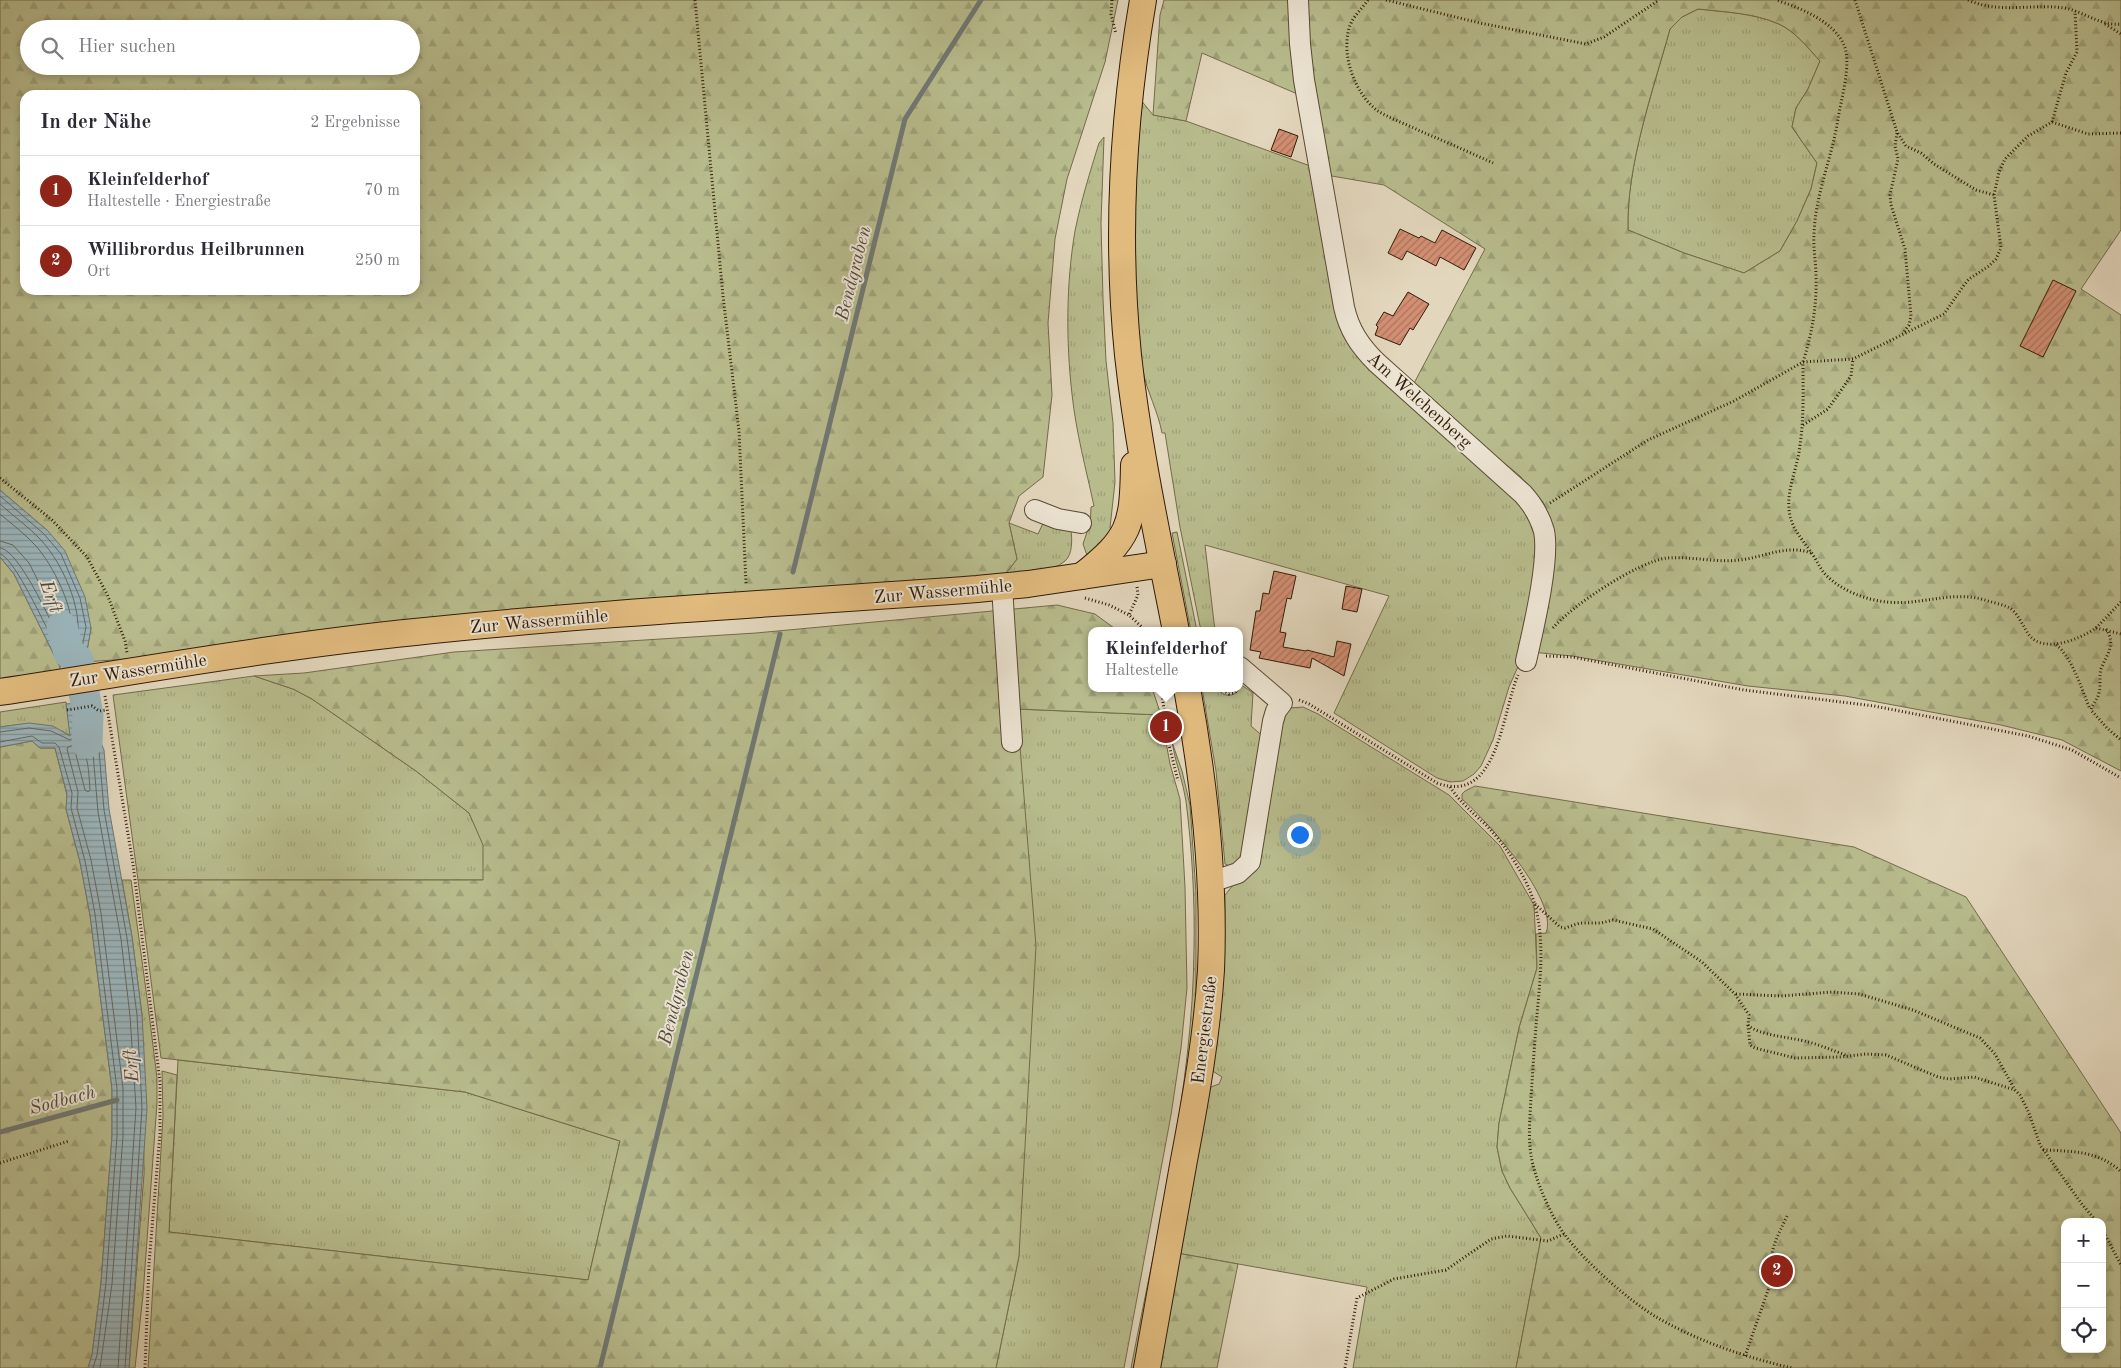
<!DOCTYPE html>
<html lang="de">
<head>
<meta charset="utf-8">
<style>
	:root { --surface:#fff; --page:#f2f2f3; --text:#2b2b33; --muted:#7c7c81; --line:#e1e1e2; --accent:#8f2418 }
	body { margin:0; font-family:"Old Standard TT",serif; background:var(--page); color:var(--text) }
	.controls { position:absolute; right:15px; bottom:15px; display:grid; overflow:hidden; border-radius:10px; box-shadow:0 2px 8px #0003 }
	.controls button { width:45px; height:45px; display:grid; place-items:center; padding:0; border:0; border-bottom:1px solid var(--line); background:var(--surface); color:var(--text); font:25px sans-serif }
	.you { position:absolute; left:1299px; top:834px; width:18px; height:18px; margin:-12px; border:4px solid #fff; border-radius:50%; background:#1a73e8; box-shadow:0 0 0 8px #1a73e833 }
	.badge { display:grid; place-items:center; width:32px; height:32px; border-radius:50%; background:var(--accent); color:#fff; font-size:16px; font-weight:700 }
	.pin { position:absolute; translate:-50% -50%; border:2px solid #fff; box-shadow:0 1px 5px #0006 }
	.popup { position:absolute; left:1088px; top:627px; width:155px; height:65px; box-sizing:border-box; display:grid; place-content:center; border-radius:10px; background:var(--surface); filter:drop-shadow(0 1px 4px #0005); font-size:16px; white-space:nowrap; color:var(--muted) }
	.popup b { font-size:19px; color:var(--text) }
	.popup::after { content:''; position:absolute; left:50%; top:100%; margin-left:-10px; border:10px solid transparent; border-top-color:var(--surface) }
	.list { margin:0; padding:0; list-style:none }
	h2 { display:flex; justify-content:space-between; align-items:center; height:65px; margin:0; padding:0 20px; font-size:21px }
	h2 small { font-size:16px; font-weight:400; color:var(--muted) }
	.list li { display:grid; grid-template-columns:32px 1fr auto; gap:15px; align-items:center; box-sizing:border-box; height:70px; padding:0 20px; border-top:1px solid var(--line) }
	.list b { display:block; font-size:19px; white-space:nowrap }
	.list p { margin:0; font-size:16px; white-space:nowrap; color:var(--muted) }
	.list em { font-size:16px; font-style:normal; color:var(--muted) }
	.icon { flex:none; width:28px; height:28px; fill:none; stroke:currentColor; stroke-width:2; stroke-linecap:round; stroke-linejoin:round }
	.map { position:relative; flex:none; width:2121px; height:1368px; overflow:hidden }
	.search { position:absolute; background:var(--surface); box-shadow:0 2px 8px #0003; left:20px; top:20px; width:400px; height:55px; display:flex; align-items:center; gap:12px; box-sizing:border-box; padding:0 18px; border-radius:28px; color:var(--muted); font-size:19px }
	.panel { position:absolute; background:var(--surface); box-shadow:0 2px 8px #0003; left:20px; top:90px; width:400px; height:205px; border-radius:15px }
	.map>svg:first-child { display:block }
	.grass { fill:url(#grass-tufts); stroke:#746b4a }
	.forest { fill:url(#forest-firs); stroke:#746b4a; fill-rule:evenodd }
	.water { fill:url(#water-rules); stroke:#707874 }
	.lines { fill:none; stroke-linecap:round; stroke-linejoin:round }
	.shore { stroke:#666862; stroke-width:1 }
	.stream { stroke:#707874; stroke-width:5 }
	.river { stroke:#9bb6bd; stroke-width:31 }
	.building { fill:url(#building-hatch); stroke:#301a07 }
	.minor-casing { stroke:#5c4934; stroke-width:22 }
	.major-casing { stroke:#301a07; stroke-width:28 }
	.path { stroke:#301a07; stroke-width:3; stroke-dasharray:1 2.5; stroke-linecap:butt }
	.minor { stroke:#ece4d3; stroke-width:20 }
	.major { stroke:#e1bb7e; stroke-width:26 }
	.labels { text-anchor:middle; stroke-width:4; stroke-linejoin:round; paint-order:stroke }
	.street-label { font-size:18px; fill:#301a07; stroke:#ece4d3 }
	.water-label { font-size:19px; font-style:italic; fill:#50493e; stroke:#ece4d3 }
</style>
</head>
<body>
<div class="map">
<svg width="2121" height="1368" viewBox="0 0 2121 1368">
	<defs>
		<pattern id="grass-tufts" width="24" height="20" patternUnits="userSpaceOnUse" patternTransform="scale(1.25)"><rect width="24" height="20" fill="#b8bc8d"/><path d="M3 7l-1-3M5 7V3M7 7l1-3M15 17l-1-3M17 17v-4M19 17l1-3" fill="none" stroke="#9ea178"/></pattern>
		<pattern id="forest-firs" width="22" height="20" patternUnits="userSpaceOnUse" patternTransform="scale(1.25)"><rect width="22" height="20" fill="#b8bc8d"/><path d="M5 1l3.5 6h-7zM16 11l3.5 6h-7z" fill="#9ea178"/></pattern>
		<pattern id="water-rules" width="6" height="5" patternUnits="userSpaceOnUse" patternTransform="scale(1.25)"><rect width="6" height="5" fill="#9bb6bd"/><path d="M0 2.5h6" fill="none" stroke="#7f9398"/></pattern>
		<pattern id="building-hatch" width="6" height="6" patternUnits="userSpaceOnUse" patternTransform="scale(1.25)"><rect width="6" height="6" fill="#d38f73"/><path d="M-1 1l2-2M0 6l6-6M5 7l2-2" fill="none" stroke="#ac745c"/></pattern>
	</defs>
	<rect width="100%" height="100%" fill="#e2d6bc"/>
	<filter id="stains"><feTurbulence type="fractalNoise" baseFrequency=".004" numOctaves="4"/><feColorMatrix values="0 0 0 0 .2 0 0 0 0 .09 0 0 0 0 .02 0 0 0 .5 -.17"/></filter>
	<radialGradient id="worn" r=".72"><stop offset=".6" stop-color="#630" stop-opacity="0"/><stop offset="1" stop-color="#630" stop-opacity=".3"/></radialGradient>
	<!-- grass -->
	<g class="grass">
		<path d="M1698,9C1725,12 1754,13 1779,24C1796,32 1808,48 1820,61L1808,89L1796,108L1792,127L1817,163L1811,189L1797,221L1780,251L1744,273L1684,253L1628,230C1626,166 1653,91 1670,29L1682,17Z"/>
		<path d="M1140,99L1153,115L1186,121L1313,167L1342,314L1531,513L1539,548L1520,662L1509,687L1493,740L1481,766L1474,774L1463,781L1450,782L1437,778L1334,713L1389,596L1205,545L1215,631H1201L1180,527L1165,433H1162C1158,411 1147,392 1143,371C1127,282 1134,189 1140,99Z"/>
		<path d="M1104,137L1101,223L1103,299L1106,361L1113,423L1115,482L1110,528L1115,536L1088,558L1083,544L1087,532L1090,529L1091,507L1094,506C1086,469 1076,432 1072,394C1066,341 1066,284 1075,231C1081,201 1090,172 1099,143Z"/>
		<path d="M1045,519L1071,530C1072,539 1073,554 1065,561C1052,573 1022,574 1004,576L1017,559L1009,523L1038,534Z"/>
		<polygon points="1177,532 1197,631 1191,631 1172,533"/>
		<polygon points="254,676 293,689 312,699 416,771 469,813 484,845 484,880 138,880 113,695"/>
		<path d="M1240,684L1253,693L1251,726L1265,738L1246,857L1231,867L1225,864L1216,771L1202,688H1217C1223,696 1231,698 1238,691Z"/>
		<path d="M66,702L71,736C43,721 31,723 0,727V712Z"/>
		<path d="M1303,707L1318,714L1449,795L1500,846L1534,905L1537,968L1519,1028L1499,1123L1497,1147L1502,1171L1510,1188L1541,1238L1516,1368H1353L1367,1287L1177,1253L1208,1088L1219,1084L1222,1077L1211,1070C1220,1011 1225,954 1225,895L1234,884L1277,726L1288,708Z"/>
		<polygon points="1017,709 1161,715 1170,764 1180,799 1185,887 1187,988 1181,1048 1171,1115 1124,1368 996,1368 1019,1256"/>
		<path d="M1172,742L1182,771L1190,805L1196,893V998L1189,1070L1135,1368H1131C1157,1232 1193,1087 1194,948C1195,900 1192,849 1186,801C1183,781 1175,762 1172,742Z"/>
		<polygon points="122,880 131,880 148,1005 157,1078 157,1103 143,1295 135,1368 129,1368 144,1174 142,1015 132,937"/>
		<polygon points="178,1060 465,1092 620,1141 588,1280 169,1232"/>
	</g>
	<!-- forest -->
	<g class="forest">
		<path d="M0,0H1118L1105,62L1067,179L1055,239L1048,323L1052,395L1043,477L1019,496L1009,523L1017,559L1004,576L167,656L85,662L91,628L48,531L0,490ZM29,29H411V66H29ZM25,95H415V290H25Z"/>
		<polygon points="1164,0 1295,0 1302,96 1202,53 1186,121 1153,115 1160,15"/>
		<path d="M1303,0H2121V230L2081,289L2121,315V771L2062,740L2001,725L1845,696L1748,686L1572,656L1531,652L1553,528L1543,502L1520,476L1412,387L1485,249L1384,185L1326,175ZM1698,9C1725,12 1754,13 1779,24C1796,32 1808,48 1820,61L1808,89L1796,108L1792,127L1817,163L1811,189L1797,221L1780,251L1744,273L1684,253L1628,230C1626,167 1653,90 1670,29L1682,17Z"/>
		<polygon points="0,557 14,574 60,667 60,672 0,683"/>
		<polygon points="1057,605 1095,614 1118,631 1092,631 1092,688 1152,688 1161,715 1017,709 1036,946 1019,1256 996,1368 148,1368 163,1116 162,1071 177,1075 169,1232 588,1280 620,1141 465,1092 161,1058 138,880 483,880 483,845 469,813 416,771 312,699 293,689 254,676 304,673 454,652 756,633"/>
		<polygon points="32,741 40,748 55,748 67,795 66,809 80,862 90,915 112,1089 112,1136 101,1283 92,1355 88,1368 0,1368 0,747"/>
		<path d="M1475,786L1854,847L1966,897L2121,1133V1368H1516L1541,1238L1510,1188L1502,1171L1497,1147L1499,1123L1519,1028L1537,968L1536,934L1546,933C1559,900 1486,820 1462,799V794L1465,791ZM2065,1222H2102V1349H2065Z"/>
		<polygon points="1177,1253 1238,1264 1217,1368 1156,1368"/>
	</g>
	<!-- water -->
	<g class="water">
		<polygon points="0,490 48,531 65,551 85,597 91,628 85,662 60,667 14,574 0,557"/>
		<polygon points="91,701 96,731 104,750 109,809 132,937 142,1015 147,1108 129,1368 88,1368 92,1355 101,1283 112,1136 112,1089 90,915 80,862 66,809 67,794 55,748 40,748 32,741 0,747 0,727 29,723 53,726 70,736 66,704 77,703 83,733 84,735 80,702"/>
	</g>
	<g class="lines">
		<!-- shore -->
		<g class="shore">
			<path d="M0,496L44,534L61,554L80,598L86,627L80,658L63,660C53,643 15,556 0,554"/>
			<path d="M0,504C13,516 29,527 41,540C64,565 88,618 74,652L66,653C56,633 20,549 0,548"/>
			<path d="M0,514C12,524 25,534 35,545C52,563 78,613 70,637L66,636L29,563L13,545L0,541"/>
			<polyline points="0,732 29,728 51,731 70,740 75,736 75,723 82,723 88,721 99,751 104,810 127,938 137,1015 142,1108 125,1368"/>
			<polyline points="0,742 32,736 42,743 55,743 59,747 72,793 71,808 85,861 95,914 117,1089 117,1136 106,1283 97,1355 93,1368"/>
			<path d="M83,750C89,760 89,778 90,790L88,792L85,790L76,755L77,752Z"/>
			<polyline points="100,1368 112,1284 123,1136 123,1088 101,913 91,860 77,808 78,792 67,749 68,747 76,744 83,735 93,753 98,812 121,939 130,1016 136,1108 118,1368"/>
		</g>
		<!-- stream -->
		<g class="stream">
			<polyline points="793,572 905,119 981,0"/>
			<polyline points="0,1132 117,1100"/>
			<polyline points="600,1368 780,634"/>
		</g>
		<!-- river -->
		<polyline class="river" points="62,627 69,653 78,660 88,715 87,743"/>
	</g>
	<!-- building -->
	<g class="building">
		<polygon points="1279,129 1298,136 1291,157 1271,150"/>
		<polygon points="1400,229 1419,238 1421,236 1435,243 1442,230 1476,248 1464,270 1440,257 1436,266 1407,251 1402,260 1388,253"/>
		<polygon points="2053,280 2076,291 2043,357 2020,346"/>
		<polygon points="1408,292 1429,304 1413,330 1410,328 1400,345 1375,335 1378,327 1376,325 1384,312 1393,316"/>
		<polygon points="1274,571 1296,576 1291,599 1287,598 1280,632 1286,633 1283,647 1306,651 1307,650 1334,657 1337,641 1351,644 1344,676 1312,658 1310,668 1259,658 1261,652 1250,650 1256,611 1260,611 1263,593 1269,594"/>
		<polygon points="1346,586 1362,589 1357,612 1342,609"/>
	</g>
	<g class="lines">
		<!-- minor casing -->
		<g class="minor-casing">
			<g id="minor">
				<path d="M1298,0L1300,44L1304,80L1344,307C1349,330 1360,346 1376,362L1523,494C1533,505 1540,517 1544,531C1550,560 1533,630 1526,661"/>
				<polyline points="1035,510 1058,519 1081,523"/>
				<polyline points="1002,587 1012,742"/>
				<polyline points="1211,882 1238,873 1250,862 1273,721 1276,711 1282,703 1240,667"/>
			</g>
		</g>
		<!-- major casing -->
		<g class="major-casing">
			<g id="major">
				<path d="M1143,0C1123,116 1116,237 1128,355C1138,447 1158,539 1176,631"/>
				<path d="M1082,576C1130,538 1133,526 1134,465"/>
				<path d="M0,692C138,671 276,646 415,632C602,612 790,603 977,589L1028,584L1163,564"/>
				<path d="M1147,1368C1159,1299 1172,1229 1184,1160C1196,1097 1207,1034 1211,970C1215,875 1204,781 1187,688"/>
			</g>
		</g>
		<!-- path -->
		<g class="path">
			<polyline points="695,0 723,296 739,431 746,584"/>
			<polyline points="1112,0 1111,14 1116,34"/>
			<path d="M1368,0C1363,7 1356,14 1352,21C1338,49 1354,94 1378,111C1391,119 1406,124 1420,131C1444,141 1469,152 1493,163"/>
			<polyline points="1386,0 1480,23 1586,44 1604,37 1659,0"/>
			<polyline points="1855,0 1897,132 1906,146 1921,153 1934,164 1976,190 1994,195"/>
			<path d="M1968,0C2001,15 2037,2 2069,9C2087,14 2102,26 2121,24"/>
			<polyline points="2105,24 2121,34"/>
			<polyline points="2052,122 2066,73 2077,52 2075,11"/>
			<polyline points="1897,133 1895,146 1898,159 1890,195 1891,205 1905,249 1911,316 1909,325 1903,333"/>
			<path d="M2121,133L2088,134L2052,122L2028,136L2005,159L1999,172L1994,195L2001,248L1996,259L1989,266L1969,279L1964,285L1944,314L1853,359L1803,362C1803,390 1804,418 1800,445C1798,467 1787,487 1789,509C1790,526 1801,538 1811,552C1816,559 1819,567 1825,574C1840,590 1865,600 1887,602C1921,606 1954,589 1988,601C1995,603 2004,605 2010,608C2018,614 2022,624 2027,632C2041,656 2080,639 2096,628L2121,634"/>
			<polyline points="1803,425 1828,409 1851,376 1853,359"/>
			<polyline points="0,478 52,520 87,557 107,594 125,641 127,653"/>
			<path d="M1550,503L1648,440L1734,401L1803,362C1812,333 1817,306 1816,276C1816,262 1813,248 1814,235C1815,195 1832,158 1838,119C1841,99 1852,64 1844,45C1834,21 1798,7 1776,0"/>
			<polyline points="1137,587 1138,595 1129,615 1146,631"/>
			<polyline points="1085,598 1109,605 1129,615"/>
			<path d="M1553,628C1571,606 1639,561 1667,558C1691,556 1716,563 1740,560C1765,557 1787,544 1811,553"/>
			<polyline points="2096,628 2121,602"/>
			<path d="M2106,629C2117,645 2106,655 2101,669C2099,677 2101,686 2099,693C2098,699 2093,703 2091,710L2107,728L2121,740"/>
			<path d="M2056,645C2072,656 2082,691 2090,709"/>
			<polyline points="1546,656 1572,657 1744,690 1874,706 2028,736 2072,750 2121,778"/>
			<polyline points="1161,688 1169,745 1178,781"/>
			<polyline points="1220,688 1229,694 1235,693 1237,689"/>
			<polyline points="105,696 133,864 160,1082 160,1133 149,1264 145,1368"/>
			<path d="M1299,700L1309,704L1437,783C1498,806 1502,712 1518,675"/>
			<polyline points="67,710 92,706 99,711 107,710"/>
			<path d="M1450,787C1460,802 1473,813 1486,825C1506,846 1525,874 1534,902C1544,935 1541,970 1538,1004C1535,1035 1533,1067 1531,1098C1530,1117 1528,1136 1531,1155C1534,1177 1551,1217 1565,1235C1584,1261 1630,1302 1658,1318C1700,1342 1745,1357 1792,1368"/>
			<polyline points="1535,904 1560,927 1565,928 1580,923 1601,923 1613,920 1653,929 1702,962 1735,994 1749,1015 1748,1025 1750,1045 1755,1048 1795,1058 1841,1057 1866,1054 1886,1055 1938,1077 1949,1079 1974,1077 2015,1090"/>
			<polyline points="1736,994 1781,996 1832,992 1859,994 1913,1010 1980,1038 1995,1054 2015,1090 2020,1095 2029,1113 2040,1145 2081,1203 2097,1222"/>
			<path d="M1748,1025C1759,1036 1792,1037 1808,1042C1821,1045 1833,1051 1846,1055"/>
			<path d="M2043,1150C2071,1151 2100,1151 2121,1172"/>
			<polyline points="0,1163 69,1141"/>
			<polyline points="2102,1229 2121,1265"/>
			<path d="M1745,1356L1773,1276C1767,1252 1778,1236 1788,1214"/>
			<polyline points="1345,1368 1357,1298 1394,1279 1446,1270 1491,1239 1507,1236 1548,1241 1564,1234"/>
		</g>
		<!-- minor -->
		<use href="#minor" class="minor"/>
		<!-- major -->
		<use href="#major" class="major"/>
	</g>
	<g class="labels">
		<!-- street labels -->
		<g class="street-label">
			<text transform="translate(1420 400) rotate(42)" y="6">Am Welchenberg</text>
			<text transform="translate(943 591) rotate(-5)" y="6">Zur Wassermühle</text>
			<text transform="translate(539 621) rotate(-5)" y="6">Zur Wassermühle</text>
			<text transform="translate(138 670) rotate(-9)" y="6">Zur Wassermühle</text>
			<text transform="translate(1204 1030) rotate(-83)" y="6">Energiestraße</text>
		</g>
		<!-- water labels -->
		<g class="water-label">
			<text transform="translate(852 273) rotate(-76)" y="7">Bendgraben</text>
			<text transform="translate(52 596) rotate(70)" y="7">Erft</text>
			<text transform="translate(675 997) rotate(-76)" y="7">Bendgraben</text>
			<text transform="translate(130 1066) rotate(-95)" y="7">Erft</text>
			<text transform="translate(62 1099) rotate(-15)" y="7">Sodbach</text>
		</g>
	</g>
	<rect width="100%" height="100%" filter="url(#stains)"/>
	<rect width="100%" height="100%" fill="url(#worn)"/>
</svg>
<div class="controls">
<button>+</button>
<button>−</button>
<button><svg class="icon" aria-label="locate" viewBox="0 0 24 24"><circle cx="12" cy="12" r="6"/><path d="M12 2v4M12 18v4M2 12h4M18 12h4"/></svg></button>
</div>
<div class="you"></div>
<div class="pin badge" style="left:1166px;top:727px">1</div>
<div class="popup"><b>Kleinfelderhof</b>Haltestelle</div>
<div class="pin badge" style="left:1777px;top:1271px">2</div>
<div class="search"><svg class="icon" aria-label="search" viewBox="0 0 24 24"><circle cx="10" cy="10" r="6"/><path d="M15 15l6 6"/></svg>Hier suchen</div>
<section class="panel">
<h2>In der Nähe<small>2 Ergebnisse</small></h2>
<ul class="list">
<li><span class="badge">1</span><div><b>Kleinfelderhof</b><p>Haltestelle · Energiestraße</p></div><em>70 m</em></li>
<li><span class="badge">2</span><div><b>Willibrordus Heilbrunnen</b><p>Ort</p></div><em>250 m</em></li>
</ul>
</section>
</div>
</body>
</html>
